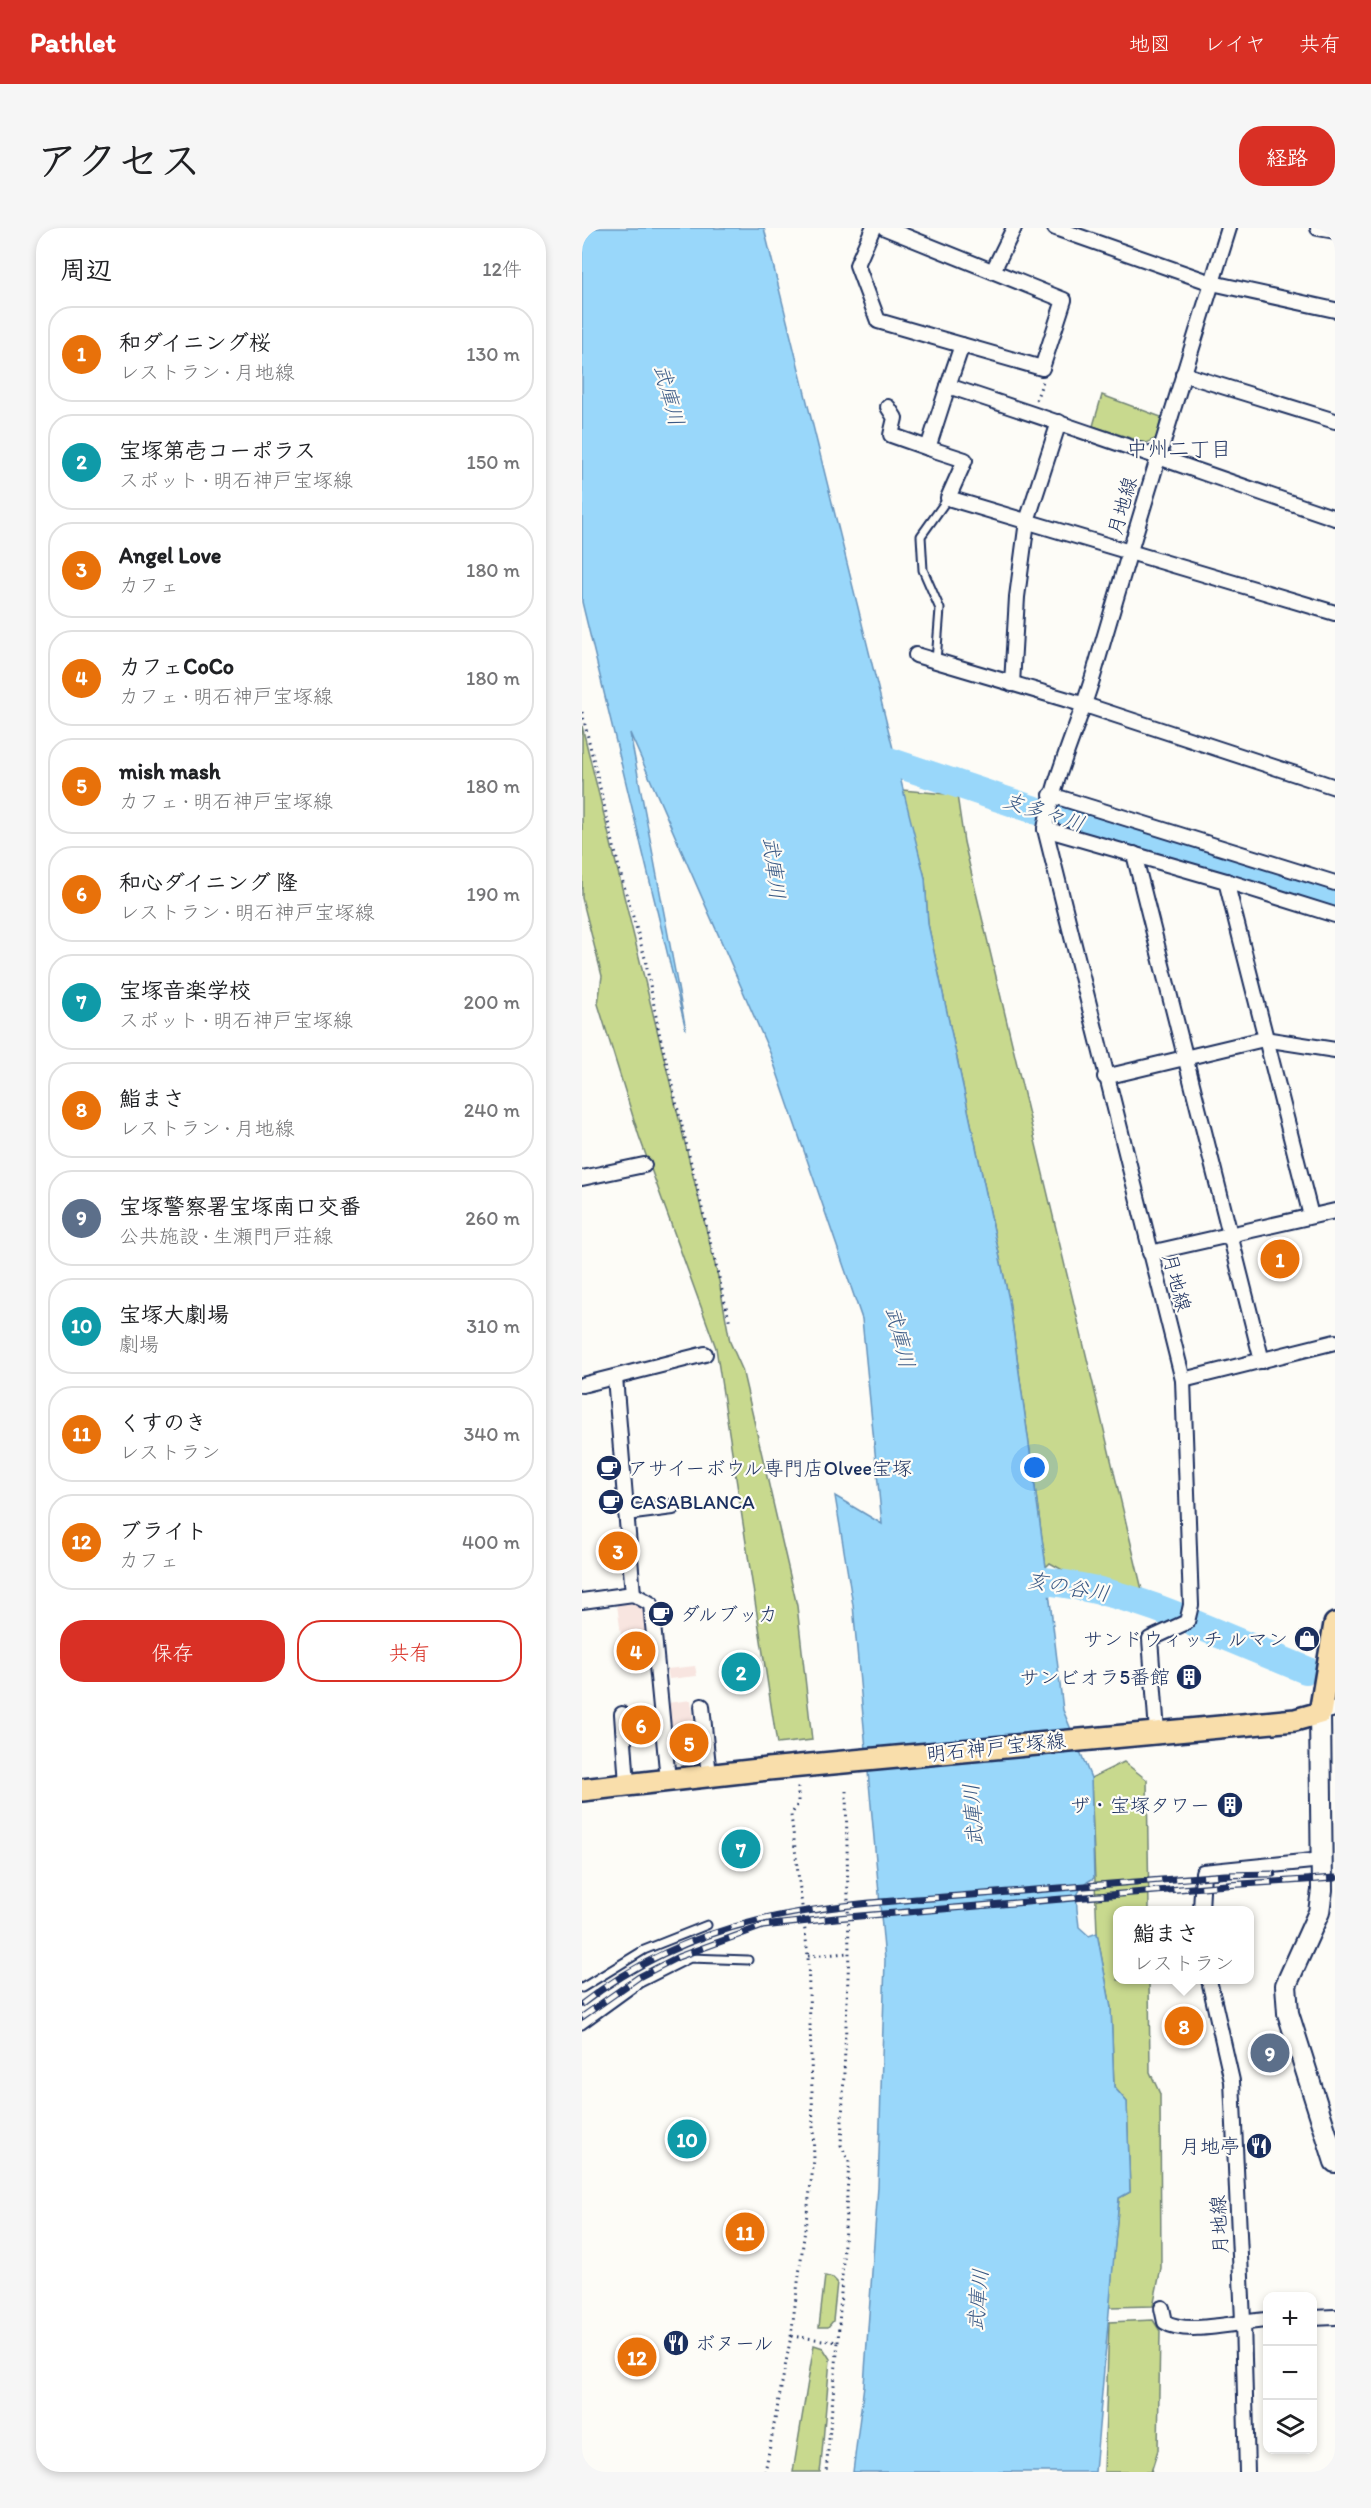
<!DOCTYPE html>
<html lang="ja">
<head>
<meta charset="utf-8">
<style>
	:root { --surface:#fff; --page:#f6f6f6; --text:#202124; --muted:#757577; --line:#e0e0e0; --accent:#d93025 }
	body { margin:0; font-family:Itim,"Klee One",sans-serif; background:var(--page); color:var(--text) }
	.controls { position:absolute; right:18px; bottom:18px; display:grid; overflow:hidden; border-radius:12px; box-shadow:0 3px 9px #0003 }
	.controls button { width:54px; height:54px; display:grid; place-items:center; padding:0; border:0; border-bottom:2px solid var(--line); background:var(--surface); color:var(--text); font:30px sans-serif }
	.you { position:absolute; left:453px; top:1240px; width:21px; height:21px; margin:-15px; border:4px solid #fff; border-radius:50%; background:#1a73e8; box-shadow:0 0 0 9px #1a73e833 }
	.badge { display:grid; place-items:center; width:39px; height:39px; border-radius:50%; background:var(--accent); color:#fff; font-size:20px; font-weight:700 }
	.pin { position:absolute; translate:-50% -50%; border:3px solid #fff; box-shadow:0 2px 6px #0006 }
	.popup { position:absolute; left:531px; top:1678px; width:141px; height:78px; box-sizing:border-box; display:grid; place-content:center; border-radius:12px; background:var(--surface); filter:drop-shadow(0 2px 4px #0005); font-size:20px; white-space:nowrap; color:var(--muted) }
	.popup b { font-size:22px; color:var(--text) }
	.popup::after { content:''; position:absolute; left:50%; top:100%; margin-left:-12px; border:12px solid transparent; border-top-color:var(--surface) }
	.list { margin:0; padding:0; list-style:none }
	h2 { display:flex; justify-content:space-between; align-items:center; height:78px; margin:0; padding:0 24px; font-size:26px }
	h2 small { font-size:20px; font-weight:400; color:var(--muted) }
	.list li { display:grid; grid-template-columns:39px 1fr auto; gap:18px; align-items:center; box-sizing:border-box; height:96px; margin:0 12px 12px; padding:0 12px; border:2px solid var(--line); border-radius:24px }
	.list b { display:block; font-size:22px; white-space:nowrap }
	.list p { margin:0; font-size:20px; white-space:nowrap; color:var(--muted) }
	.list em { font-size:20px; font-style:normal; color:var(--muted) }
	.actions { display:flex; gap:12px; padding:18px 24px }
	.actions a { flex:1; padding:14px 0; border:2px solid var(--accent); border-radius:24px; text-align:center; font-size:21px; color:var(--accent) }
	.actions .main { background:var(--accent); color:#fff }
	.icon { flex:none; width:33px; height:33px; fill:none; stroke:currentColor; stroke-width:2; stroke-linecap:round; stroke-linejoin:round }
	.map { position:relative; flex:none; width:753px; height:2244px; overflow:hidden; border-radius:24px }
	header { display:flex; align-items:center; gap:36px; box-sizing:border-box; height:84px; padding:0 30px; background:var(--accent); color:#fff }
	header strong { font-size:28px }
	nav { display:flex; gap:33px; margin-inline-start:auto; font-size:21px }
	.intro { display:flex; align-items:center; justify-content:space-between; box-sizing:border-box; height:144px; padding:0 36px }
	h1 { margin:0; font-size:42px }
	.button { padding:15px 27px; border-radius:24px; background:var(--accent); color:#fff; font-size:21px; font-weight:700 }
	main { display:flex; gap:36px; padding:0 36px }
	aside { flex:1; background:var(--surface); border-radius:24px; box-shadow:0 3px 9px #0003 }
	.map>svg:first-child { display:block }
	.built { fill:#f8e5e0 }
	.green { fill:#c8d98e; stroke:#728476; stroke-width:1.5 }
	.water { fill:#99d7fa; stroke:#6794bc; stroke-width:1.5 }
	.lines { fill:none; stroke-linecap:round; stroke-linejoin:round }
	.river { stroke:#99d7fa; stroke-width:28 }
	.lane-casing { stroke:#1b2f5e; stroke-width:11 }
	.street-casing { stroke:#1b2f5e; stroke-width:18 }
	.secondary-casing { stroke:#1b2f5e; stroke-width:24 }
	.primary-casing { stroke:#1b2f5e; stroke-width:26 }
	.path { stroke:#1b2f5e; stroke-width:3; stroke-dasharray:1.5 4.5; stroke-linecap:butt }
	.lane { stroke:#fdfcf7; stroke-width:7 }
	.street { stroke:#fdfcf7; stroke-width:14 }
	.secondary { stroke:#fdfcf7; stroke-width:20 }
	.primary { stroke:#f9deab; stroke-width:21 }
	.rail-casing { stroke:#1b2f5e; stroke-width:7 }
	.rail { stroke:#fdfcf7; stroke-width:4.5; stroke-dasharray:14; stroke-linecap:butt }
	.labels { text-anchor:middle; stroke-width:4.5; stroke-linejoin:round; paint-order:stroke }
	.street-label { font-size:20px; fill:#1b2f5e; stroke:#fdfcf7 }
	.poi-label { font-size:20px; fill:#1b2f5e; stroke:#fdfcf7; text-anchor:start }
	.water-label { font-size:21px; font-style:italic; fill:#3a5985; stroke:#fdfcf7 }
	.neighbourhood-label { font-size:21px; fill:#1b2f5e; stroke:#fdfcf7 }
</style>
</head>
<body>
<header>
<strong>Pathlet</strong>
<nav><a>地図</a><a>レイヤ</a><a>共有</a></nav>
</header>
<div class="intro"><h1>アクセス</h1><a class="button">経路</a></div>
<main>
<aside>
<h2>周辺<small>12件</small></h2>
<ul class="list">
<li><span class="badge" style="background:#e8710a">1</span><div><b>和ダイニング桜</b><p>レストラン · 月地線</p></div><em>130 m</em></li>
<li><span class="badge" style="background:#0f9aa8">2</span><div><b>宝塚第壱コーポラス</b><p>スポット · 明石神戸宝塚線</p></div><em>150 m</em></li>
<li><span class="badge" style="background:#e8710a">3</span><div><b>Angel Love</b><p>カフェ</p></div><em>180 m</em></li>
<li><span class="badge" style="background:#e8710a">4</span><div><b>カフェCoCo</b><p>カフェ · 明石神戸宝塚線</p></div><em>180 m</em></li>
<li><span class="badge" style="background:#e8710a">5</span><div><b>mish mash</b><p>カフェ · 明石神戸宝塚線</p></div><em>180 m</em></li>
<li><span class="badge" style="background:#e8710a">6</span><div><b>和心ダイニング 隆</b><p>レストラン · 明石神戸宝塚線</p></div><em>190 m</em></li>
<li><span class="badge" style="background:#0f9aa8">7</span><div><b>宝塚音楽学校</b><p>スポット · 明石神戸宝塚線</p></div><em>200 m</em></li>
<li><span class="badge" style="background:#e8710a">8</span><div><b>鮨まさ</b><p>レストラン · 月地線</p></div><em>240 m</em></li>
<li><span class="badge" style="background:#5c6f8a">9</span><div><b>宝塚警察署宝塚南口交番</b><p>公共施設 · 生瀬門戸荘線</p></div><em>260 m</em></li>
<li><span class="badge" style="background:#0f9aa8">10</span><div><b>宝塚大劇場</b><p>劇場</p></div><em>310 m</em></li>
<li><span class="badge" style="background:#e8710a">11</span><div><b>くすのき</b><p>レストラン</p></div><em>340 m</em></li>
<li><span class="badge" style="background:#e8710a">12</span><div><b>ブライト</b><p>カフェ</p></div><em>400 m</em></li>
</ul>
<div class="actions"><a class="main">保存</a><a>共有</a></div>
</aside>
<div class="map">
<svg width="753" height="2244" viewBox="0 0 753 2244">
	<rect width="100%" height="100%" fill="#fdfcf7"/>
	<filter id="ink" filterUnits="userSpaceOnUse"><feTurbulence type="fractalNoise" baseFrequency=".0167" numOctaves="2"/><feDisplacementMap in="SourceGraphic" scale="12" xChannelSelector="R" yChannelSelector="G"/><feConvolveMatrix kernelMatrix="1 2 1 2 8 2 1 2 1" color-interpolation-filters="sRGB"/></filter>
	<g filter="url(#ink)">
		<!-- built -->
		<g class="built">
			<polygon points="51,1375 62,1380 67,1412 40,1414 35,1377"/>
			<polygon points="65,1427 65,1438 41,1441 41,1431"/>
			<polygon points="113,1438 115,1448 87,1451 85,1441"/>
			<polygon points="109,1472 112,1495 89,1498 85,1475"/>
			<polygon points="99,1499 102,1531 89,1532 86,1501"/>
		</g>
		<!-- green -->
		<g class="green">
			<polygon points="520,167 579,189 575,210 564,215 511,198"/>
			<polygon points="0,498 137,1053 148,1114 160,1141 215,1378 230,1512 195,1516 134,1120 57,908 16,776 20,748 0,670"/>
			<polygon points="320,562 375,567 382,614 561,1366 517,1352 502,1354 468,1335 464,1339 427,1072 346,696 343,650"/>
			<polygon points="542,1534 565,1552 567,1682 536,1682 536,1752 567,1752 568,1844 578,1866 579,2040 571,2078 527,2079 537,1970 548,1964 545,1874 532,1859 529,1780 515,1705 509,1550"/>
			<polygon points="243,2048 251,2050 255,2054 251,2093 246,2099 237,2099"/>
			<polygon points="571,2092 578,2103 576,2222 569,2244 522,2244 527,2094"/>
			<polygon points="232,2117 241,2120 248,2131 239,2237 238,2244 211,2244"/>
		</g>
		<!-- water -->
		<path class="water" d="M0,0H182L343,650L346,696L427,1072L464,1339L481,1482L509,1550L512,1650C488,1662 495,1676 497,1699L507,1708L515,1705L529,1780L532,1859L545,1874L548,1964L537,1970L513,2244H271L282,2157L296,1959L303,1732L271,1377L253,1268L300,1296L280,1091L189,827L48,505L104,802L0,374Z"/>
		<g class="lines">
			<!-- river -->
			<g class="river">
				<polyline points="277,523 453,582 753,673"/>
				<path d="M429,1350C485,1353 541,1366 593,1387"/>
				<polyline points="613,1396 724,1442"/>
			</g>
			<!-- lane casing -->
			<g class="lane-casing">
				<g id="lane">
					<polyline points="354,433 358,381 341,342 339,308 366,270"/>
					<polyline points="0,1760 62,1722 125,1697"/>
					<polyline points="0,1797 58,1755 108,1730 166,1732"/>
				</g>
			</g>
			<!-- street casing -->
			<g class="street-casing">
				<g id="street">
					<polyline points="291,0 275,37 296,93 460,140 482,72 303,0"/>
					<polyline points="473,0 630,55 753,82"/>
					<polyline points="736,0 753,3"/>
					<polyline points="411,43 432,0"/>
					<path d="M380,117L366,158C495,200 624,246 753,290"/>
					<polyline points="601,146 753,193"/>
					<polyline points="306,179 313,190 309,207 346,220 366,158"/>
					<polyline points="346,220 383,232 366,270 753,385"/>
					<polyline points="334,427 503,477 753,559"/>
					<polyline points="430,456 435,369 445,293 477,194"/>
					<polyline points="469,567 753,655"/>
					<polyline points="463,601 644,653 753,687"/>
					<polyline points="552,626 680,1133"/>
					<polyline points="644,653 729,988"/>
					<polyline points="523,849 682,811 753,822"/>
					<polyline points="0,950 62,937"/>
					<polyline points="568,1025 753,983"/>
					<polyline points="33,1149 51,1366"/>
					<polyline points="601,1152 753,1114"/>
					<polyline points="0,1157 123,1126"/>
					<polyline points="44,1285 91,1279"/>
					<polyline points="0,1373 51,1366 69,1376 86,1552"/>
					<polyline points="120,1478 127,1548"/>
					<polyline points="738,1485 753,1481"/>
					<polyline points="40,1486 45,1556"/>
					<path d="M575,1504L568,1411L605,1394L609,1377L601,1152L463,601C472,547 497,497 512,445C555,296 601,148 647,0"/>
					<polyline points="619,1682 621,1644 740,1632"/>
					<polyline points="627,1752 650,1853 661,2093 665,2244"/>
					<path d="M580,2080L583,2094C604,2108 659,2093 686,2092"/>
					<polyline points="730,2090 753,2089"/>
				</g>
			</g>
			<!-- secondary casing -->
			<g class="secondary-casing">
				<polyline id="secondary" points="738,1485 740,1662 737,1684 704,1757 706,1785 753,1934"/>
			</g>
			<!-- primary casing -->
			<g class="primary-casing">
				<polyline id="primary" points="0,1562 186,1541 713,1492 738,1485 753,1396"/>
			</g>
			<!-- path -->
			<g class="path">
				<polyline points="454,172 461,153"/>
				<polyline points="0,484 38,644 63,730 77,804 148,1095"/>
				<polyline points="226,1728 267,1725"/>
				<polyline points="209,2108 256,2114 244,2244"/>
				<polyline points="256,2114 267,1934 259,1917 267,1725 264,1563"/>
				<polyline points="183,2244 209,2108 232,1932 226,1728 209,1587 216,1576 216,1557"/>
			</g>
			<!-- lane -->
			<use href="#lane" class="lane"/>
			<!-- street -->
			<use href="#street" class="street"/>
			<!-- secondary -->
			<use href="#secondary" class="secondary"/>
			<!-- primary -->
			<use href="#primary" class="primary"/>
			<!-- rail casing -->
			<g class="rail-casing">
				<g id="rail">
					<path d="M0,1776C121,1682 244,1678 390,1667C474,1660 558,1654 643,1647L691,1646"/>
					<polyline points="0,1789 57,1749 96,1729 181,1698 254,1690 645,1657 753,1650"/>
				</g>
			</g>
			<!-- rail -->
			<use href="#rail" class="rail"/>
		</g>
	</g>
	<!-- icons -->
	<defs>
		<g id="cafe-disc" transform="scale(1.35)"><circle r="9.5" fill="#1b2f5e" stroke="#fdfcf7"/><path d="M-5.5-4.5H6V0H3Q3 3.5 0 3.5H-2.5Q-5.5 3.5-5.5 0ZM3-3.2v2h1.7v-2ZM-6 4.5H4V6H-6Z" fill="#fff"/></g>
		<g id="shop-disc" transform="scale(1.35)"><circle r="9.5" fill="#1b2f5e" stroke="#fdfcf7"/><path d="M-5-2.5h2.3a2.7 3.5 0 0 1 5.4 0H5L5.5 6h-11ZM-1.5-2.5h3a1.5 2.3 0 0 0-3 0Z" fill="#fff"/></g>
		<g id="building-disc" transform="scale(1.35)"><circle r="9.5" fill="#1b2f5e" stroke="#fdfcf7"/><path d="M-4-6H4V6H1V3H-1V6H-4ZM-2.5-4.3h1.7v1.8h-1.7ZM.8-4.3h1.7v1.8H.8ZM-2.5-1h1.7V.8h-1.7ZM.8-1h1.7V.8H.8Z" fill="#fff"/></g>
		<g id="restaurant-disc" transform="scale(1.35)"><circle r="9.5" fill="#1b2f5e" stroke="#fdfcf7"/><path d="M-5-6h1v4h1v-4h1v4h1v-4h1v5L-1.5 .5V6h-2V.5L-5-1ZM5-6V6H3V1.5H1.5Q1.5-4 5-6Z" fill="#fff"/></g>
	</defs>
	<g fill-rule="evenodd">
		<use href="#cafe-disc" x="27" y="1240"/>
		<use href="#cafe-disc" x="29" y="1274"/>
		<use href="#cafe-disc" x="79" y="1386"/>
		<use href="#shop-disc" x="725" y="1411"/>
		<use href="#building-disc" x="607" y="1449"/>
		<use href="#building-disc" x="648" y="1577"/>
		<use href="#restaurant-disc" x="677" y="1918"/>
		<use href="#restaurant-disc" x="94" y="2115"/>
	</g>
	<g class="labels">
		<!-- street labels -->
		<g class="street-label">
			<text transform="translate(540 278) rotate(-74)" y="7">月地線</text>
			<text transform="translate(595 1054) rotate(75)" y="7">月地線</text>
			<text transform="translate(414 1519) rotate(-6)" y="7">明石神戸宝塚線</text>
			<text transform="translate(637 1997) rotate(-93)" y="7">月地線</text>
		</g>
		<!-- poi labels -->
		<g class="poi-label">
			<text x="46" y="1247">アサイーボウル専門店Olvee宝塚</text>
			<text x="48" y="1281">CASABLANCA</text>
			<text x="98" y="1393">ダルブッカ</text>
			<text x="706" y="1418" text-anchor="end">サンドウィッチ ルマン</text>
			<text x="588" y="1456" text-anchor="end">サンビオラ5番館</text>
			<text x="628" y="1584" text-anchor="end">ザ・宝塚タワー</text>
			<text x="658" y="1925" text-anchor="end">月地亭</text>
			<text x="113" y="2122">ボヌール</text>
		</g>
		<!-- water labels -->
		<g class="water-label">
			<text transform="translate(87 167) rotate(75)" y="7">武庫川</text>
			<text transform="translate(462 584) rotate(18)" y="7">支多々川</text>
			<text transform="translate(192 640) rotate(83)" y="7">武庫川</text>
			<text transform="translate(318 1109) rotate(76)" y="7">武庫川</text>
			<text transform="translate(486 1359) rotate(10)" y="7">亥の谷川</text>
			<text transform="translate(391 1587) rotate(-94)" y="7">武庫川</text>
			<text transform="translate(396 2072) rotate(-85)" y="7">武庫川</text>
		</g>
		<!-- neighbourhood labels -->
		<g class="neighbourhood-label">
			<text x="597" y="228">中州二丁目</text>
		</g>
	</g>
</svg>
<div class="controls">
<button>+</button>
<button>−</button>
<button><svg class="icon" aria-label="layers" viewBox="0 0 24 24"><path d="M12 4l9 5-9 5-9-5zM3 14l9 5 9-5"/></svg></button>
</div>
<div class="you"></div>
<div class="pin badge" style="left:698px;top:1031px;background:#e8710a">1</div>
<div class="pin badge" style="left:159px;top:1444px;background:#0f9aa8">2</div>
<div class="pin badge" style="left:36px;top:1323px;background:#e8710a">3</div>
<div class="pin badge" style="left:54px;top:1423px;background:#e8710a">4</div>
<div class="pin badge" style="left:107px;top:1515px;background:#e8710a">5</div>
<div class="pin badge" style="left:59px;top:1497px;background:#e8710a">6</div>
<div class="pin badge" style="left:159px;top:1621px;background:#0f9aa8">7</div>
<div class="pin badge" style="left:602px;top:1798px;background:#e8710a">8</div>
<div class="popup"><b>鮨まさ</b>レストラン</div>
<div class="pin badge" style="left:688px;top:1825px;background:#5c6f8a">9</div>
<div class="pin badge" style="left:105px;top:1911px;background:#0f9aa8">10</div>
<div class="pin badge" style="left:163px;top:2004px;background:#e8710a">11</div>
<div class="pin badge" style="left:55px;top:2129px;background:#e8710a">12</div>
</div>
</main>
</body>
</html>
